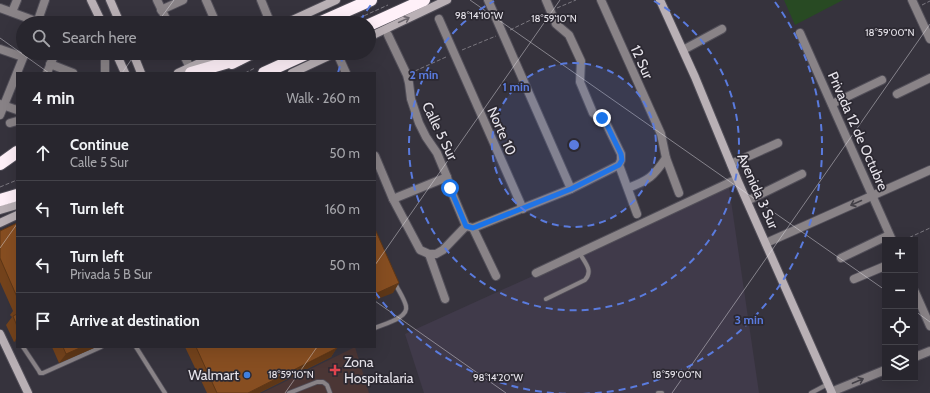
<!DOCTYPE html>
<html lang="en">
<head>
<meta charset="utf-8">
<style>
	:root { --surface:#28262e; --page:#302e36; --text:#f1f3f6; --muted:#a5a5aa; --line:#44434a }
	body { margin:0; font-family:Cabin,sans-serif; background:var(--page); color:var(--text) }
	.controls { position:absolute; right:12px; bottom:12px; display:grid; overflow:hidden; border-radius:0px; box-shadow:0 4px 16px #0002 }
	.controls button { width:36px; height:36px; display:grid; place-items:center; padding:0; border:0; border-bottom:1px solid var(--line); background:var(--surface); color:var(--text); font:20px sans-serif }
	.stop { position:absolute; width:12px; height:12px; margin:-9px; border:3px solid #1a73e8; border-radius:50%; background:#fff }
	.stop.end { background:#1a73e8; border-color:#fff; box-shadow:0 1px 4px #0008 }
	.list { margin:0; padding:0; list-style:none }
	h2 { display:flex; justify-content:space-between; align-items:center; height:52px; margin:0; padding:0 16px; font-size:17px }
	h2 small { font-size:13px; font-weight:400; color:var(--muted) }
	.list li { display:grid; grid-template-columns:26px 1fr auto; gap:12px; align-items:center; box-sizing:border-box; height:56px; padding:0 16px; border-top:1px solid var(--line) }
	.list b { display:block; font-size:15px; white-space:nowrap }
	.list p { margin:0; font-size:13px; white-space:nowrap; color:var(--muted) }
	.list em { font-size:13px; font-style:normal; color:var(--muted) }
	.icon { flex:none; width:22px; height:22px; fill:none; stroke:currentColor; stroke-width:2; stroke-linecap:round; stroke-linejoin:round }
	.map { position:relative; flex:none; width:930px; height:393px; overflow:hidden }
	.search { position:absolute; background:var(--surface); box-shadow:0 4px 16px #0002; left:16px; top:16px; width:360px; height:44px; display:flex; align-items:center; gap:10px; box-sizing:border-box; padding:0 14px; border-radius:22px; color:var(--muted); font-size:15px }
	.panel { position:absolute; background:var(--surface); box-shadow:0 4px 16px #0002; left:16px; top:72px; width:360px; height:276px; border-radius:0px }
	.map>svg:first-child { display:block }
	.built { fill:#403a4a }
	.medical { fill:#4b3635 }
	.green { fill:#284a23 }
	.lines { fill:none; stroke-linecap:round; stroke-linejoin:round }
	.lane-casing { stroke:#524f59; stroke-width:5.5 }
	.street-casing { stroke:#524f59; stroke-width:10 }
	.secondary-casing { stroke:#524f59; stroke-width:10 }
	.highway-casing { stroke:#524f59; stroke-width:14 }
	.path { stroke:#7b7880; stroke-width:1; stroke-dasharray:4 2; stroke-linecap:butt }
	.lane { stroke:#898387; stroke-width:4 }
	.street { stroke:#898387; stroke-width:8 }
	.secondary { stroke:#b9b0b5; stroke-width:8 }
	.highway { stroke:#fff1f9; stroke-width:12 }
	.wall { fill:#74431c }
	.shaded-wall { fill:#5e3717 }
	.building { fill:#874e21; stroke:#5e3717 }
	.oneway { stroke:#6b666d }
	.oneway2 { stroke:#434047 }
	.route { stroke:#1a73e8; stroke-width:5 }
	.ticks { fill:none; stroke:#e7e4eb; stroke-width:1; stroke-opacity:0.45 }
	.ring { fill:none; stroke:#5a7bde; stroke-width:2; stroke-dasharray:7 5 }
	.health-dot { fill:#e0444e; stroke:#2c2932; stroke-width:1.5 }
	.shop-dot { fill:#3f7fe0; stroke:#2c2932; stroke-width:1.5 }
	.labels { text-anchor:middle; stroke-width:3.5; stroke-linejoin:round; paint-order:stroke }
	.street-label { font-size:14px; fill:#e7e4eb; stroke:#2c2932 }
	.poi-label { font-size:14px; fill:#e7e4eb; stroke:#2c2932; text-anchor:start }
	.ticks-label { font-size:10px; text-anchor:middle; fill:#e7e4eb; stroke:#2c2932; stroke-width:3.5; stroke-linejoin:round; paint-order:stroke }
	.centre { fill:#5a7bde; stroke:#2c2932; stroke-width:2 }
	.ring-label { font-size:12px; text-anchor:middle; font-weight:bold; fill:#5a7bde; stroke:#2c2932; stroke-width:3.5; stroke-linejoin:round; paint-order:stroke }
</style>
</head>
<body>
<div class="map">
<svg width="930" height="393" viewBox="0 0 930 393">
	<rect width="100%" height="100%" fill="#36333d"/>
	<!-- built -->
	<polygon class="built" points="729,187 759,393 424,393 405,334"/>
	<!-- medical -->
	<polygon class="medical" points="355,347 369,393 262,393"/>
	<!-- green -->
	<polygon class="green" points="784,0 843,0 795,25"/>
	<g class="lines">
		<!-- lane casing -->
		<g class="lane-casing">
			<g id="lane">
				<path d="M546,299L585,280C594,270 584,262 579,252"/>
				<path d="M375,328C384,324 409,318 406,306C404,298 398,290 395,283"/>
				<polyline points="23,347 39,371 40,373 43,373 101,347"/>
				<polyline points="136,347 165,393"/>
				<polyline points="289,393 317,382 323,382 327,385 330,393"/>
				<polyline points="658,393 662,393"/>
				<polyline points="811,393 828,384"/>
			</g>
		</g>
		<!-- street casing -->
		<g class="street-casing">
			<g id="street">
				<polyline points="157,0 168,23"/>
				<polyline points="206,0 216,23"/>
				<polyline points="261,0 270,22"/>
				<polyline points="488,0 571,189"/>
				<polyline points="546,0 556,24 569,35 581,61 580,82 593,113 605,121 621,154 621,160 619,165 637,214"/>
				<polyline points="601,0 661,134 666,158 679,193"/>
				<polyline points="912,0 930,39"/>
				<polyline points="0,8 41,23"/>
				<polyline points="161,10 183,0"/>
				<polyline points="12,12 17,0"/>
				<polyline points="439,19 523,209"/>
				<polyline points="37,23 45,0"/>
				<polyline points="800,33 892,240"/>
				<polyline points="388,35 407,75 409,83 411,99 419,123 426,137 437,153 447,177 450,188 466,226 473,228 496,276"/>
				<polyline points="0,49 23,57"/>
				<polyline points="683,50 722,29"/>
				<polyline points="183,53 190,68"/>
				<polyline points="337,53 346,73"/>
				<polyline points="50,64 73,73"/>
				<polyline points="47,73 55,53"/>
				<polyline points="105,73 105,61"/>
				<polyline points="897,94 930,78"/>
				<polyline points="0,104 17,110"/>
				<polyline points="832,104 882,80"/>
				<polyline points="0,115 25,53"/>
				<polyline points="10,123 17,121"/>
				<polyline points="375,156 393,199 420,250 429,254 436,254 443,250 466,226"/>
				<polyline points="731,164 778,143"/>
				<path d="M628,188C649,180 653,177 666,158"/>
				<polyline points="393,199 447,177"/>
				<polyline points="747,201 802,174"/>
				<polyline points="473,228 571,189 619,165"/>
				<polyline points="766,243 930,170"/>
				<polyline points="429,254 445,299"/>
				<polyline points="841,258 889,235"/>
				<polyline points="536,273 737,179"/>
				<polyline points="854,279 885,266"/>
				<polyline points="915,292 930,326"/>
				<polyline points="915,357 930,351"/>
				<polyline points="831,392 885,370"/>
			</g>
		</g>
		<!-- secondary casing -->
		<g class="secondary-casing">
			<g id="secondary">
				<polyline points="91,0 102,23"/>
				<polyline points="110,0 120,23"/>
				<polyline points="660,0 695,77 737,179 832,393"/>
				<polyline points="286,23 336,0"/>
				<polyline points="369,37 447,0"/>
				<polyline points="116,53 125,73"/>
				<polyline points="133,53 141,73"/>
				<polyline points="178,73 221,53"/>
				<polyline points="292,73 335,53"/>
				<polyline points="0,210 17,205"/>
				<polyline points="0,223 17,215"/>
				<polyline points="0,334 28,393"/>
			</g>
		</g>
		<!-- highway casing -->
		<g class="highway-casing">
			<g id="highway">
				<polyline points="319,23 371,0"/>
				<polyline points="369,25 424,0"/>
				<polyline points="232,63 252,53"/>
				<polyline points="191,73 239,59"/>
				<polyline points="264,73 308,53"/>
				<polyline points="0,164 17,152"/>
				<polyline points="0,200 17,195"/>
			</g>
		</g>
		<!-- path -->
		<g class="path">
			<polyline points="922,5 930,1"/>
			<polyline points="557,8 576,0"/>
			<polyline points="348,23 388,5"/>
			<polyline points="510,30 543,14"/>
			<polyline points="462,50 496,36"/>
			<polyline points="415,71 446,57"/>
			<polyline points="245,73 255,68"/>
			<polyline points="0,187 17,180"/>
			<polyline points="904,240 930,228"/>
		</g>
		<!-- lane -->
		<use href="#lane" class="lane"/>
		<!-- street -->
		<use href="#street" class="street"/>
		<!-- secondary -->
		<use href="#secondary" class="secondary"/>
		<!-- highway -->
		<use href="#highway" class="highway"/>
	</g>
	<!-- wall -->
	<g class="wall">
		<polygon points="17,223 17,340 14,342 6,325 12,317 10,315 13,311 0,282 0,231"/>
		<polygon points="52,347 96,347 59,363"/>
		<polygon points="185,347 337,347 331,357 259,393 207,393"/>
	</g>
	<!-- shaded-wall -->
	<g class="shaded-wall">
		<polygon points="399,283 393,293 375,300 375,294"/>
		<polygon points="17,337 17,340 14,342"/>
		<polygon points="82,347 96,347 59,363 66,354"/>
		<polygon points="337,348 331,357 259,393 248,393"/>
	</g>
	<!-- building -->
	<g class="building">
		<polygon points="17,223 17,297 0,258 0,231"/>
		<polygon points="375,229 399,283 375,294"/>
		<polygon points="17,314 17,326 13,316"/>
		<polygon points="63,347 82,347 66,354"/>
		<polygon points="196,347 337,347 337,348 248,393 217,393"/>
	</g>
	<!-- one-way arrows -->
	<defs><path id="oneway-shaft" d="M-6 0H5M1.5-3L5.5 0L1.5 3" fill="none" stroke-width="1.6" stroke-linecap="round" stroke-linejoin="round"/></defs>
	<use class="oneway" href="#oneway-shaft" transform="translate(404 20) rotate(-25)"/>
	<g class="oneway2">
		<use href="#oneway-shaft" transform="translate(856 203) rotate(156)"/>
		<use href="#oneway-shaft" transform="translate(858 381) rotate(-23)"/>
	</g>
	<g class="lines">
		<!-- route -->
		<polyline class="route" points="450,188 466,226 473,228 571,189 619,165 622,160 621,154 605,121 602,118"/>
	</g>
	<!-- ticks -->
	<path class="ticks" d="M470,0L885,290M157,23L174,0M0,38L49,73M122,73L136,53M0,248L17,224M375,265L560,0M375,301L506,393M915,311L930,322M285,393L317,347M672,393L930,24"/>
	<!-- distance rings -->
	<circle cx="574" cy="145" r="82" fill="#5a7bde" fill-opacity=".12"/>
	<g class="ring">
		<circle cx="574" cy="145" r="82"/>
		<path d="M654 1A165 165 0 1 1 494 1"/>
		<path d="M338 73A247 247 0 0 1 344 54M360 21A247 247 0 0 1 373 2M775 2A247 247 0 0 1 375 292"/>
	</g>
	<!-- markers -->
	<path class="health-dot" d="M333 364h4v4h4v4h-4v4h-4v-4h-4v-4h4z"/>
	<circle class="shop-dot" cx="247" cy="375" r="4"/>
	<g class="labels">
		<!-- street labels -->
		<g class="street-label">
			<text transform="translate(642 62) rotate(66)" y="5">12 Sur</text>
			<text transform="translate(440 131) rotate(64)" y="5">Calle 5 Sur</text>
			<text transform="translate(502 131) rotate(66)" y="5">Norte 10</text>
			<text transform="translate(858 131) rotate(66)" y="5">Privada 12 de Octubre</text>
			<text transform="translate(758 191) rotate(66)" y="5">Avenida 3 Sur</text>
		</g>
		<!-- poi labels -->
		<g class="poi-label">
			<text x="344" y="367">Zona<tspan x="344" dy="16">Hospitalaria</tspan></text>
			<text x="239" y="380" text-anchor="end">Walmart</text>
		</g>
	</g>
	<g class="ticks-label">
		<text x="479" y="19">98°14'10"W</text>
		<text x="554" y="22">18°59'10"N</text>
		<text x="890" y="36">18°59'00"N</text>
		<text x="291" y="378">18°59'10"N</text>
		<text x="677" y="378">18°59'00"N</text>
		<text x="498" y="381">98°14'20"W</text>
	</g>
	<circle cx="574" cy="145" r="6" class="centre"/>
	<g class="ring-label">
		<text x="424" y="79">2 min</text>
		<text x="516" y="91">1 min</text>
		<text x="749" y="324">3 min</text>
	</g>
</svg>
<div class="controls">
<button>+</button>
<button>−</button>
<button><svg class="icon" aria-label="locate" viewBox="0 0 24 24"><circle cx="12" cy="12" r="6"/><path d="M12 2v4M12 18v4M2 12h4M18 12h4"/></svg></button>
<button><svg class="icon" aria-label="layers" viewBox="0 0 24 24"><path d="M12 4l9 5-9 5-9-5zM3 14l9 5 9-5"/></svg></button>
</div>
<div class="stop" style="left:450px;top:188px"></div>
<div class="stop end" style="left:602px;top:118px"></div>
<div class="search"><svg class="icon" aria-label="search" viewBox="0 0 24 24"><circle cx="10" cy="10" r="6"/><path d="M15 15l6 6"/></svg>Search here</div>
<section class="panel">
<h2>4 min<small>Walk · 260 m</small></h2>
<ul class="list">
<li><svg class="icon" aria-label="ahead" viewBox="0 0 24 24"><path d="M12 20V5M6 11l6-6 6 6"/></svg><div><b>Continue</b><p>Calle 5 Sur</p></div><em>50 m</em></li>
<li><svg class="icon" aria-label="left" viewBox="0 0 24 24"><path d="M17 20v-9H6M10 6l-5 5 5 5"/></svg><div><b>Turn left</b></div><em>160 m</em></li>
<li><svg class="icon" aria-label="left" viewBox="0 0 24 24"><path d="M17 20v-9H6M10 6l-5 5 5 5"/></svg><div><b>Turn left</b><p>Privada 5 B Sur</p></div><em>50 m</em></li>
<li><svg class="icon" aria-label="arrive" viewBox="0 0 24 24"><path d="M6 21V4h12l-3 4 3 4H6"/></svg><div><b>Arrive at destination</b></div></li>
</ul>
</section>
</div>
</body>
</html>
